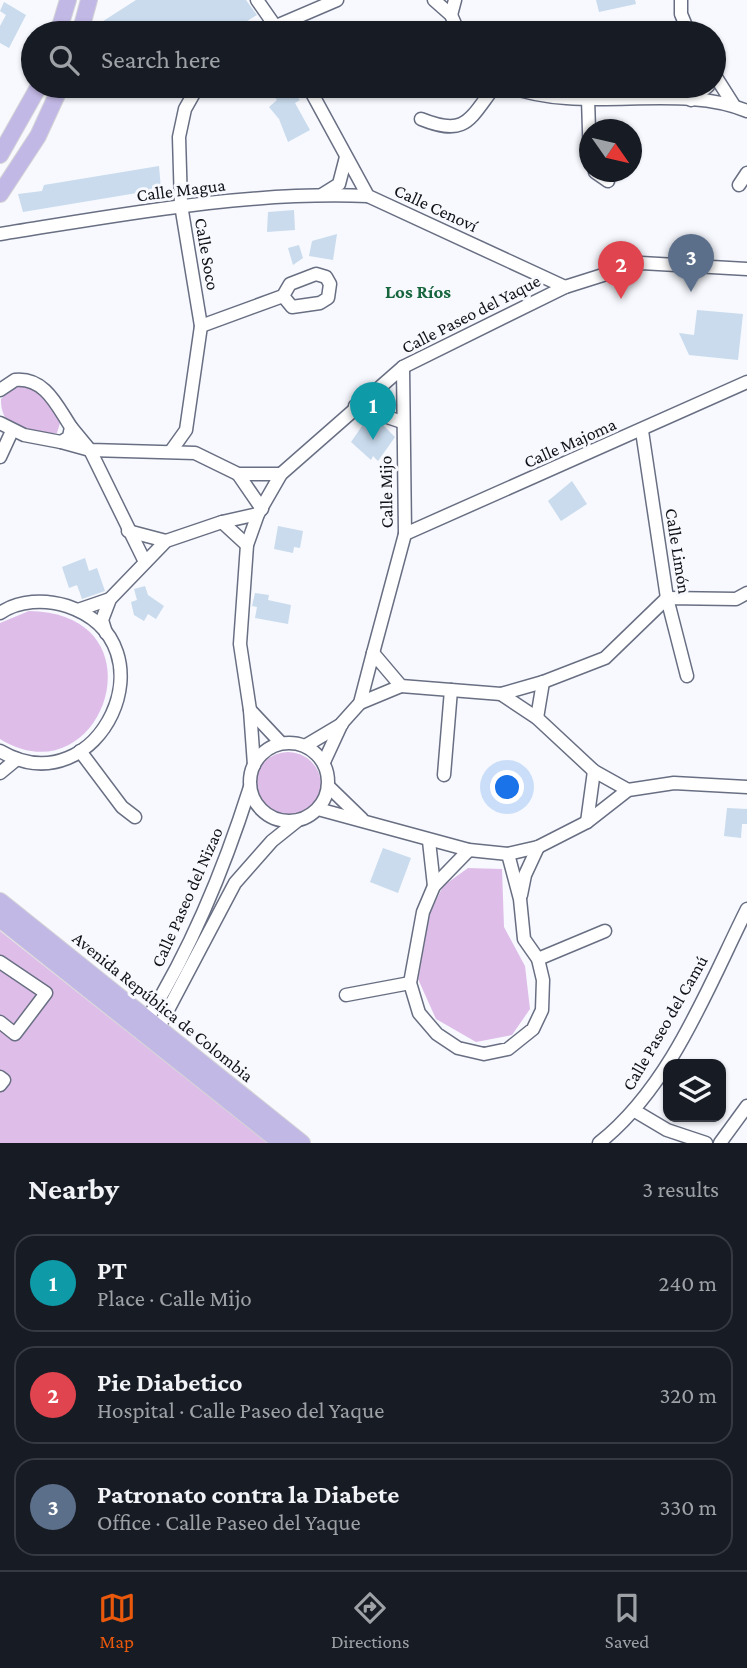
<!DOCTYPE html>
<html lang="en">
<head>
<meta charset="utf-8">
<style>
	:root { --surface:#171b24; --page:#242831; --text:#f1f3f6; --muted:#9ea1a6; --line:#363941; --accent:#ea580c }
	body { margin:0; font-family:"Crimson Pro",serif; background:var(--page); color:var(--text) }
	.controls { position:absolute; right:21px; bottom:21px; display:grid; overflow:hidden; border-radius:14px; box-shadow:0 2px 5px #0004 }
	.controls button { width:63px; height:63px; display:grid; place-items:center; padding:0; border:0; border-bottom:2px solid var(--line); background:var(--surface); color:var(--text); font:35px sans-serif }
	.compass { position:absolute; left:579px; top:119px; width:63px; height:63px; border-radius:50%; background:var(--surface); box-shadow:0 2px 5px #0004; rotate:124deg }
	.you { position:absolute; left:508px; top:788px; width:24px; height:24px; margin:-18px; border:5px solid #fff; border-radius:50%; background:#1a73e8; box-shadow:0 0 0 10px #1a73e833 }
	.badge { display:grid; place-items:center; width:46px; height:46px; border-radius:50%; background:var(--accent); color:#fff; font-size:23px; font-weight:700 }
	.pin { position:absolute; translate:-50% -58px; filter:drop-shadow(0 2px 4px #0008) }
	.pin::after { content:''; position:absolute; top:37px; width:24px; height:21px; background:inherit; clip-path:polygon(0 0,100% 0,50% 100%) }
	.list { margin:0; padding:0; list-style:none }
	h2 { display:flex; justify-content:space-between; align-items:center; height:91px; margin:0; padding:0 28px; font-size:30px }
	h2 small { font-size:23px; font-weight:400; color:var(--muted) }
	.list li { display:grid; grid-template-columns:46px 1fr auto; gap:21px; align-items:center; box-sizing:border-box; height:98px; margin:0 14px 14px; padding:0 14px; border:2px solid var(--line); border-radius:21px }
	.list b { display:block; font-size:26px; white-space:nowrap }
	.list p { margin:0; font-size:23px; white-space:nowrap; color:var(--muted) }
	.list em { font-size:23px; font-style:normal; color:var(--muted) }
	.icon { flex:none; width:38px; height:38px; fill:none; stroke:currentColor; stroke-width:2; stroke-linecap:round; stroke-linejoin:round }
	.map { position:relative; flex:none; width:747px; height:1143px; overflow:hidden }
	.search { position:absolute; background:var(--surface); box-shadow:0 2px 5px #0004; left:21px; right:21px; top:21px; height:77px; display:flex; align-items:center; gap:18px; box-sizing:border-box; padding:0 24px; border-radius:38px; color:var(--muted); font-size:26px }
	.sheet { height:427px; background:var(--surface) }
	nav { display:flex; justify-content:space-around; align-items:center; box-sizing:border-box; height:98px; border-top:2px solid var(--line); background:var(--surface); font-size:19px; color:var(--muted) }
	nav a { display:grid; justify-items:center; gap:4px }
	nav .on { color:var(--accent) }
	.map>svg:first-child { display:block }
	.green { fill:#debee9 }
	.building { fill:#c9dbed }
	.lines { fill:none; stroke-linecap:round; stroke-linejoin:round }
	.minor-casing { stroke:#696f83; stroke-width:15 }
	.major-casing { stroke:#d4d4d6; stroke-width:18 }
	.minor { stroke:#fff; stroke-width:12 }
	.major { stroke:#c2b8e5; stroke-width:16 }
	.labels { text-anchor:middle; stroke-width:6; stroke-linejoin:round; paint-order:stroke }
	.street-label { font-size:18px; fill:#10121a; stroke:#f7f9fe }
	.neighbourhood-label { font-size:19px; font-weight:bold; fill:#16653c; stroke:#f7f9fe }
</style>
</head>
<body>
<div class="map">
<svg width="747" height="1143" viewBox="0 0 747 1143">
	<rect width="100%" height="100%" fill="#f7f9fe"/>
	<!-- green -->
	<g class="green">
		<path d="M24,383L46,397L60,423L57,433C31,437 0,431 1,399L15,386Z"/>
		<path d="M29,611C167,613 102,802 0,739V623Z"/>
		<circle cx="288" cy="785" r="33"/>
		<polygon points="468,868 502,869 504,927 525,966 530,1009 512,1035 476,1042 436,1019 418,979 430,913 443,886"/>
		<polygon points="0,931 268,1143 0,1143"/>
	</g>
	<!-- building -->
	<g class="building">
		<polygon points="136,0 246,0 257,15 228,33 95,33 97,25"/>
		<polygon points="596,0 635,0 636,4 599,12"/>
		<polygon points="4,2 26,15 9,48 0,43 0,26 6,15 0,11"/>
		<polygon points="278,86 286,93 290,89 300,100 295,103 310,130 288,142 279,119 269,107 277,100 271,92"/>
		<polygon points="159,166 161,189 23,212 18,194 42,191 44,185"/>
		<polygon points="294,210 295,230 267,232 268,212"/>
		<polygon points="337,234 333,260 309,256 312,241"/>
		<polygon points="299,245 303,258 293,265 288,248"/>
		<polygon points="697,310 743,314 738,360 689,355 679,333 694,335"/>
		<polygon points="367,419 383,425 395,437 378,461 373,456 371,460 351,442"/>
		<polygon points="572,481 587,504 561,521 548,501"/>
		<polygon points="278,526 303,531 300,548 294,547 293,553 274,549"/>
		<polygon points="85,558 89,571 97,568 105,591 82,599 77,585 69,588 62,567"/>
		<polygon points="145,586 148,595 164,606 156,619 148,614 144,621 134,615 131,602 137,600 134,589"/>
		<polygon points="255,593 269,595 268,600 291,605 288,624 255,618 257,607 252,606"/>
		<polygon points="727,808 747,809 747,824 742,824 741,838 724,836"/>
		<polygon points="383,848 411,858 398,893 370,882"/>
	</g>
	<g class="lines">
		<!-- minor casing -->
		<g class="minor-casing">
			<g id="minor">
				<polyline points="257,0 280,33"/>
				<polyline points="434,0 451,15 459,33"/>
				<polyline points="681,0 681,14 689,33"/>
				<polyline points="451,15 455,0"/>
				<polyline points="260,33 337,0"/>
				<polyline points="714,74 733,104"/>
				<polyline points="308,86 368,196 565,287"/>
				<path d="M508,86C581,115 679,82 747,111"/>
				<polyline points="588,98 590,163"/>
				<polyline points="691,100 708,86"/>
				<path d="M421,119C466,137 469,120 495,86"/>
				<polyline points="595,172 608,181"/>
				<polyline points="739,185 747,173"/>
				<polyline points="323,194 339,184 346,157"/>
				<path d="M0,234C121,215 244,191 368,196"/>
				<polyline points="201,326 283,296 292,307 320,303 328,298 330,284 326,277 316,274 290,284 283,296"/>
				<path d="M0,390L15,380C45,377 57,406 71,427L69,437L61,442L24,435L0,423"/>
				<polyline points="355,406 402,422"/>
				<polyline points="71,427 90,450 145,562"/>
				<polyline points="642,431 667,598 687,676"/>
				<polyline points="61,442 90,450 195,453 238,474 281,474"/>
				<polyline points="171,451 186,430 201,326 181,205 179,137 185,109 198,86"/>
				<polyline points="0,457 12,431"/>
				<polyline points="238,474 262,509"/>
				<polyline points="222,522 258,514"/>
				<polyline points="128,531 166,541"/>
				<polyline points="405,534 747,382"/>
				<polyline points="78,610 110,599"/>
				<path d="M0,613C19,600 45,599 67,606C177,643 99,809 0,751"/>
				<polyline points="106,633 102,620 110,599 166,541 222,522 247,545"/>
				<polyline points="373,653 405,534 403,367"/>
				<polyline points="501,694 537,718 594,771 628,790"/>
				<polyline points="360,703 401,686"/>
				<polyline points="250,710 281,743"/>
				<polyline points="537,718 543,682"/>
				<circle cx="289" cy="782" r="39"/>
				<polyline points="305,746 342,724"/>
				<polyline points="80,751 122,807 135,817"/>
				<polyline points="324,762 342,723 360,703 373,653 401,686 501,694 543,682 605,658 667,598 736,599 747,593"/>
				<polyline points="254,765 250,710 240,644 247,545 258,514 281,474 403,367 565,287 641,263 747,269"/>
				<polyline points="0,773 17,759"/>
				<polyline points="444,775 451,690"/>
				<polyline points="328,786 362,819"/>
				<polyline points="318,809 469,850 508,854 538,847 587,822 628,790 674,783 747,787"/>
				<polyline points="587,822 594,771"/>
				<polyline points="429,841 434,886"/>
				<polyline points="469,850 434,886 423,912 410,983 419,1013 437,1034 458,1048 484,1054 508,1049 533,1029 542,1010 543,980 538,959 524,939 520,899 508,854"/>
				<polyline points="521,895 525,875 538,847"/>
				<polyline points="538,959 605,931"/>
				<polyline points="0,962 46,993 15,1034 0,1022"/>
				<polyline points="346,995 410,983"/>
				<path d="M148,1018C192,947 225,866 250,787"/>
				<polyline points="159,1027 235,883 272,841 297,821"/>
				<polyline points="0,1077 4,1080 0,1085"/>
				<polyline points="635,1111 667,1130 706,1143"/>
				<path d="M599,1143C671,1086 707,989 747,909"/>
				<polyline points="720,1143 747,1106"/>
			</g>
		</g>
		<!-- major casing -->
		<g class="major-casing">
			<g id="major">
				<polyline points="58,33 68,0"/>
				<polyline points="80,33 89,0"/>
				<polyline points="0,155 39,86"/>
				<polyline points="0,194 38,136 61,86"/>
				<polyline points="0,901 302,1143"/>
				<polyline points="0,919 281,1143"/>
			</g>
		</g>
		<!-- minor -->
		<use href="#minor" class="minor"/>
		<!-- major -->
		<use href="#major" class="major"/>
	</g>
	<g class="labels">
		<!-- street labels -->
		<g class="street-label">
			<text transform="translate(181 190) rotate(-7)" y="6">Calle Magua</text>
			<text transform="translate(436 208) rotate(25)" y="6">Calle Cenoví</text>
			<text transform="translate(207 254) rotate(80)" y="6">Calle Soco</text>
			<text transform="translate(471 314) rotate(-27)" y="6">Calle Paseo del Yaque</text>
			<text transform="translate(570 443) rotate(-24)" y="6">Calle Majoma</text>
			<text transform="translate(386 492) rotate(-91)" y="6">Calle Mijo</text>
			<text transform="translate(678 551) rotate(81)" y="6">Calle Limón</text>
			<text transform="translate(187 897) rotate(-66)" y="6">Calle Paseo del Nizao</text>
			<text transform="translate(163 1007) rotate(39)" y="6">Avenida República de Colombia</text>
			<text transform="translate(665 1023) rotate(-60)" y="6">Calle Paseo del Camú</text>
		</g>
		<!-- neighbourhood labels -->
		<g class="neighbourhood-label">
			<text x="418" y="298">Los Ríos</text>
		</g>
	</g>
</svg>
<div class="controls">
<button><svg class="icon" aria-label="layers" viewBox="0 0 24 24"><path d="M12 4l9 5-9 5-9-5zM3 14l9 5 9-5"/></svg></button>
</div>
<svg class="compass" viewBox="-18 -18 36 36"><path d="M0-13l5 13h-10z" fill="#e53935"/><path d="M0 13l5-13h-10z" fill="#9ea1a6"/></svg>
<div class="you"></div>
<div class="pin badge" style="left:373px;top:440px;background:#0f9aa8">1</div>
<div class="pin badge" style="left:621px;top:299px;background:#e0444e">2</div>
<div class="pin badge" style="left:691px;top:292px;background:#5c6f8a">3</div>
<div class="search"><svg class="icon" aria-label="search" viewBox="0 0 24 24"><circle cx="10" cy="10" r="6"/><path d="M15 15l6 6"/></svg>Search here</div>
</div>
<section class="sheet">
<h2>Nearby<small>3 results</small></h2>
<ul class="list">
<li><span class="badge" style="background:#0f9aa8">1</span><div><b>PT</b><p>Place · Calle Mijo</p></div><em>240 m</em></li>
<li><span class="badge" style="background:#e0444e">2</span><div><b>Pie Diabetico</b><p>Hospital · Calle Paseo del Yaque</p></div><em>320 m</em></li>
<li><span class="badge" style="background:#5c6f8a">3</span><div><b>Patronato contra la Diabete</b><p>Office · Calle Paseo del Yaque</p></div><em>330 m</em></li>
</ul>
</section>
<nav>
<a class="on"><svg class="icon" aria-label="map" viewBox="0 0 24 24"><path d="M3 6l6-2 6 2 6-2v14l-6 2-6-2-6 2zM9 4v14M15 6v14"/></svg>Map</a>
<a><svg class="icon" aria-label="directions" viewBox="0 0 24 24"><path d="M12 3l9 9-9 9-9-9zM9 14v-3h6M13 9l2 2-2 2"/></svg>Directions</a>
<a><svg class="icon" aria-label="saved" viewBox="0 0 24 24"><path d="M7 4h10v16l-5-4-5 4z"/></svg>Saved</a>
</nav>
</body>
</html>
